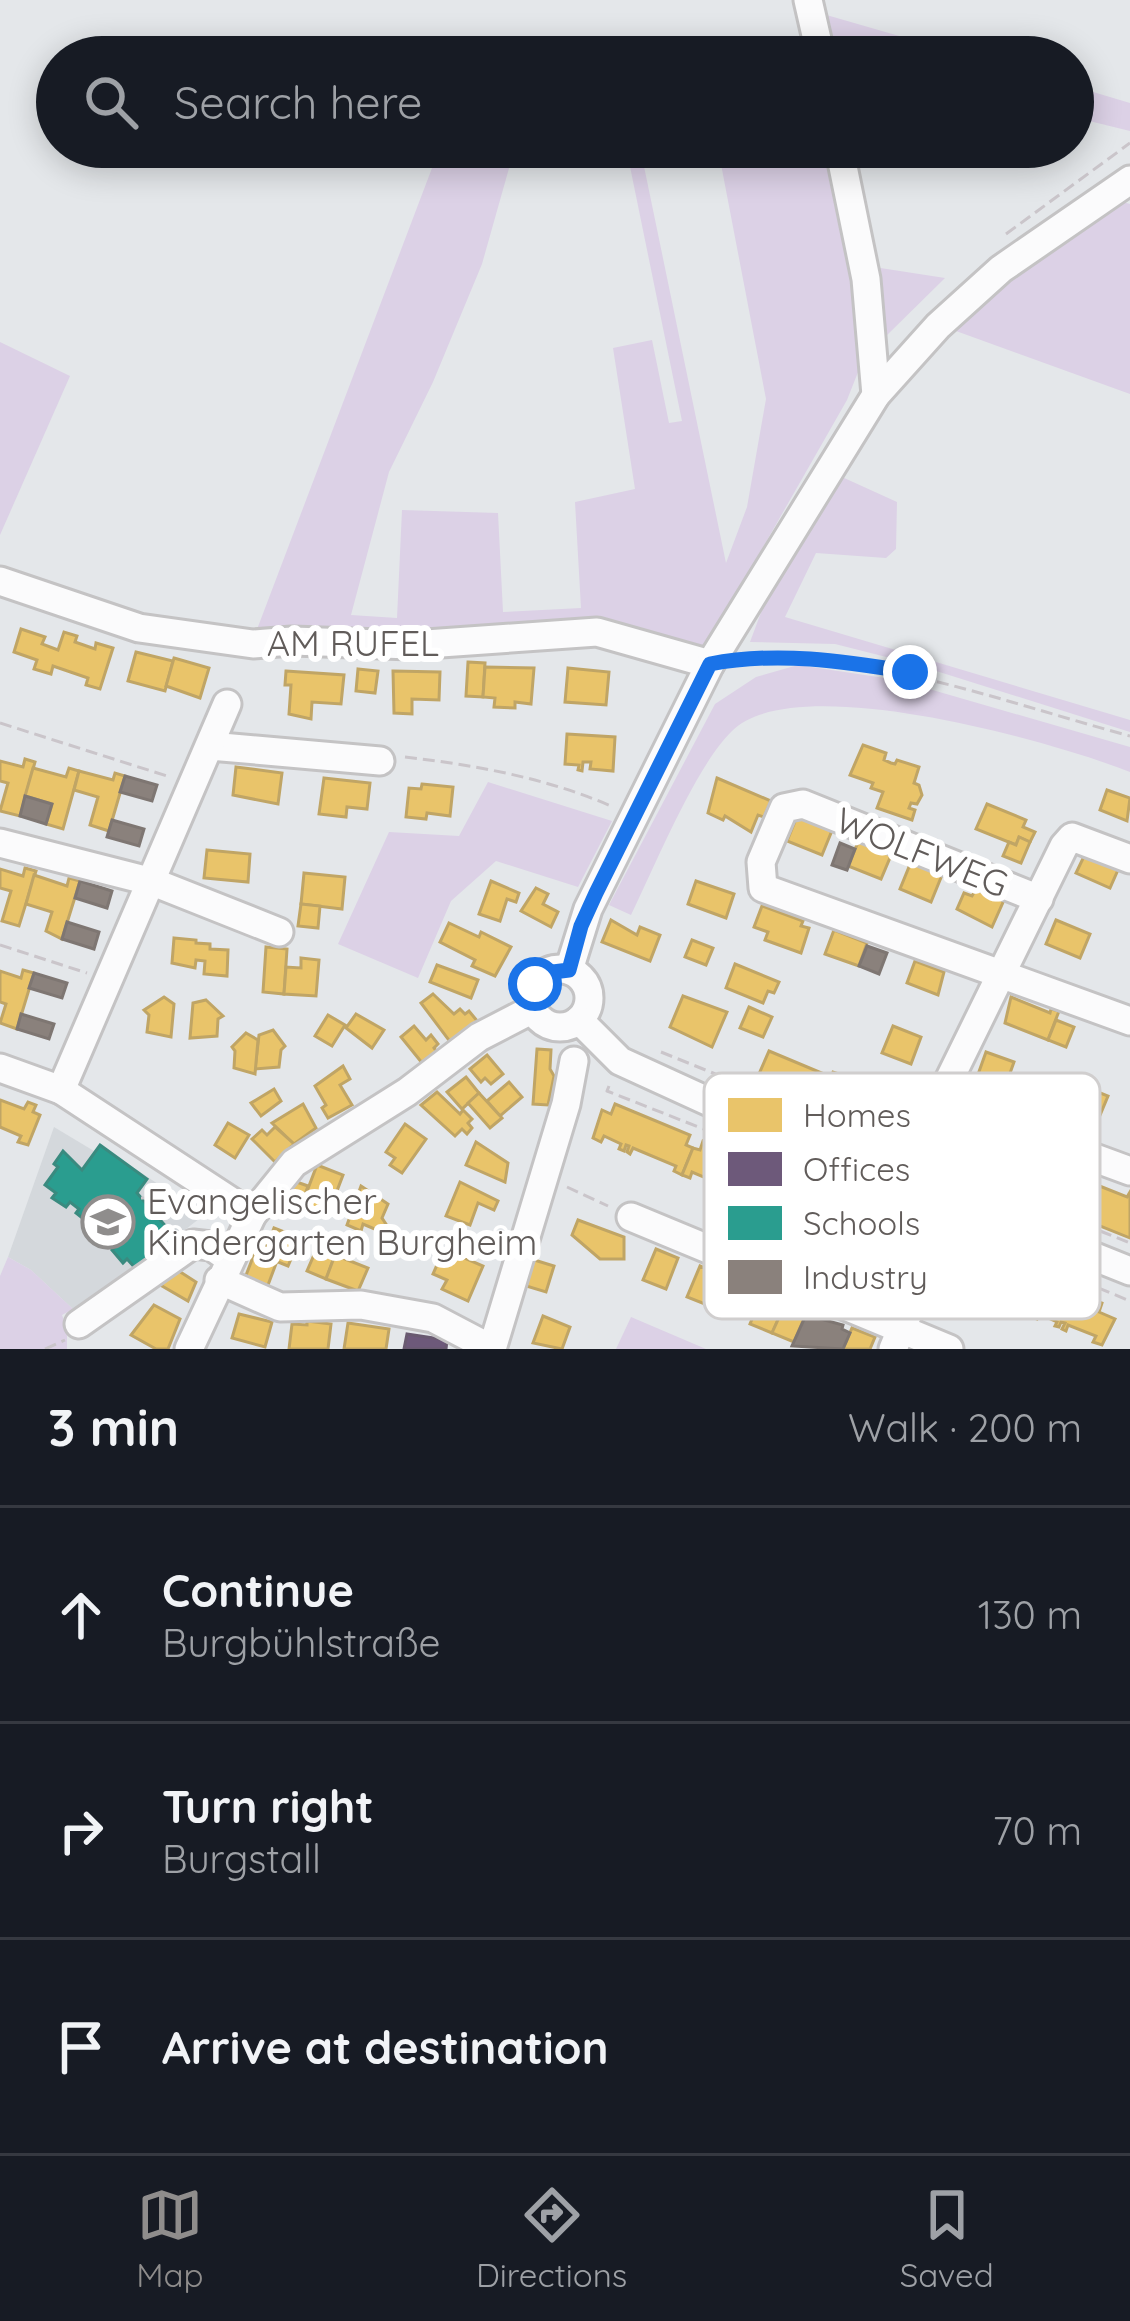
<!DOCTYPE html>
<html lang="en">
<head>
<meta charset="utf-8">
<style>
	:root { --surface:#171b24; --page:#242831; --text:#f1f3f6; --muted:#9ea1a6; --line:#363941; --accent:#8f8d8c }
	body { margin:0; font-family:Quicksand,sans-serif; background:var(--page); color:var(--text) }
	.stop { position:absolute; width:36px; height:36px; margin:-27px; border:9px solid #1a73e8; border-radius:50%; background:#fff }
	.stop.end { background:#1a73e8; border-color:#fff; box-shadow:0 3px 12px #0008 }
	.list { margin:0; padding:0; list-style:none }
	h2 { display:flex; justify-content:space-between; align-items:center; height:156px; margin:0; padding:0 48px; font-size:51px }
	h2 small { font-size:39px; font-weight:400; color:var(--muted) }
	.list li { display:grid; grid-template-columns:78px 1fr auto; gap:36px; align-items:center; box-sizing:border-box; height:216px; padding:0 48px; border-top:3px solid var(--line) }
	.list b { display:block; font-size:45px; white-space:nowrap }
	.list p { margin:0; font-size:39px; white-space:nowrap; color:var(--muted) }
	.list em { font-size:39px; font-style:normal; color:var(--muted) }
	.icon { flex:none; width:66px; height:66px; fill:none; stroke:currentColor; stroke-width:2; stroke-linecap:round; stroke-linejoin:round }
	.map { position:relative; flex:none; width:1130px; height:1349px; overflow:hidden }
	.search { position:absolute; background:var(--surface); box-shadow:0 6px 30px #0003; left:36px; right:36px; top:36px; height:132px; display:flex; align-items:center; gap:30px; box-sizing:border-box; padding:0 42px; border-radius:66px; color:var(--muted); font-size:45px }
	.sheet { height:804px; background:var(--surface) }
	nav { display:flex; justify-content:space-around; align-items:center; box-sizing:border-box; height:168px; border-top:3px solid var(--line); background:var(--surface); font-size:33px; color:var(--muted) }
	nav a { display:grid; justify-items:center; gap:6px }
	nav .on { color:var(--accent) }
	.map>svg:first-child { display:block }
	.education { fill:#d4d8dc }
	.green { fill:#dcd1e6 }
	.homes { fill:#e9c46a; stroke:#c0a565; stroke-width:3 }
	.offices { fill:#6d597a; stroke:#695a70; stroke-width:3 }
	.schools { fill:#2a9d8f; stroke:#3a8a7f; stroke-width:3 }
	.industry { fill:#8a817c; stroke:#7e7672; stroke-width:3 }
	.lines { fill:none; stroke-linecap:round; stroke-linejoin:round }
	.minor-casing { stroke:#c4c3c4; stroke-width:33 }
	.path { stroke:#cac5ca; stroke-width:3; stroke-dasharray:12 6; stroke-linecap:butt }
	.minor { stroke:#fbfbfc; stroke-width:27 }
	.route { stroke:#1a73e8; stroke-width:15 }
	.labels { text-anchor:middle; stroke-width:12; stroke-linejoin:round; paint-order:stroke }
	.street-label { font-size:36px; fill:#615c5a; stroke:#fff }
	.poi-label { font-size:36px; fill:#615c5a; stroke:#fff; text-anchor:start }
	.key { fill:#fff; stroke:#d0cece; stroke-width:3 }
	.key-label { font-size:33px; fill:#615c5a }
</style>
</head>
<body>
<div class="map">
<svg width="1130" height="1349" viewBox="0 0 1130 1349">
	<rect width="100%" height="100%" fill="#e4e7ea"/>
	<!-- education -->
	<polygon class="education" points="54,1127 94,1151 100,1145 204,1215 186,1229 187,1236 109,1296 73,1309 31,1270 8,1257"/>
	<!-- green -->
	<g class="green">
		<polygon points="823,14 972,57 852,57 832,53"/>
		<polygon points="1073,86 1130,103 1130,131 1073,117"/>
		<polygon points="440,147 515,147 482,264 433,382 389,472 351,615 397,618 402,510 498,513 503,612 581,608 575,502 635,489 613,348 652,340 669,423 682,421 626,147 640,147 726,563 747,507 766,399 720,159 799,147 833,147 850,237 862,362 847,400 702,654 604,626 415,639 256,632"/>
		<polygon points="1116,200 1130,204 1130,394 956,331 1017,271"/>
		<polygon points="874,267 945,278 882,340"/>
		<polygon points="0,342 70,376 0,535"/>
		<polygon points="842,477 897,502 896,549 886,558 816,553 785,617 1130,720 1130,732 914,664 835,644 750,642 766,599"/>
		<path d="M798,665L898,680L1130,747V772C1054,742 795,668 732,731C695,767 655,866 631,915L609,905L715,704L756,677Z"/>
		<polygon points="488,782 612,821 578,887 496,861 451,901 418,978 338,944 389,832 459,836"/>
		<polygon points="8,1257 31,1270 73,1309 62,1315 67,1329 67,1349 0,1349 0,1276"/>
		<polygon points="631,1317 706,1349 616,1349"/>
	</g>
	<!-- homes -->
	<g class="homes">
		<polygon points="21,629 45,637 42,644 58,650 64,632 77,636 75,642 95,649 96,643 113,648 100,689 86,685 88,678 53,666 51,674 34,669 37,660 14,652"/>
		<polygon points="136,652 173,661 165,691 128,681"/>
		<polygon points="174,658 209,668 200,698 166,686"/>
		<polygon points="468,662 485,663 483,697 466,696"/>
		<polygon points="485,667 534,668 531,704 515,702 515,708 494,707 495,698 483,697"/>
		<polygon points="568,668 609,672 606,705 565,702"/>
		<polygon points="358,669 378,671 375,693 356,691"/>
		<polygon points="286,671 344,675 341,704 312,702 311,719 289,714 291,685 285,685"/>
		<polygon points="393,671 440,672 439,700 412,699 412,714 394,713"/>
		<polygon points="567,734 615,737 613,771 590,769 591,762 583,762 582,771 578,770 579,765 565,764"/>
		<polygon points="863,745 886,753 884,760 891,763 895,764 897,760 919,767 914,783 919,785 922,795 917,804 911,803 909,808 915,810 912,820 877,808 883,792 871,788 873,783 850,775"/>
		<polygon points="25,759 35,762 20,816 0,811 8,783 0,781 0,761 23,767"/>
		<polygon points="236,767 282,773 278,804 233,795"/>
		<polygon points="33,768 66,777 69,768 79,771 63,829 46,824 52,804 25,796"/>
		<polygon points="79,771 113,780 115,773 125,776 109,831 90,825 98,797 74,790"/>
		<polygon points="324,778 370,783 367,809 347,807 346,817 319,814"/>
		<polygon points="717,778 771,801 764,817 758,815 751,832 725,816 723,820 708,813"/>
		<polygon points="422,784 453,787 450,816 427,813 426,819 406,817 409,788 421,789"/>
		<polygon points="1107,790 1130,798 1127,821 1100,810"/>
		<polygon points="987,804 1026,820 1023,827 1035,832 1030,842 1019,837 1016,845 976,829"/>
		<polygon points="798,814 833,828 822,855 787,841"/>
		<polygon points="1019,837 1030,842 1021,863 1003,856 1009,842 1016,845"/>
		<polygon points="859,840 892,853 881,879 848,866"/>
		<polygon points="1088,848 1121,863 1110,888 1076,873"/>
		<polygon points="207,850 250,854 248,882 204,878"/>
		<polygon points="911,862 942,875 931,902 900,889"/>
		<polygon points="25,868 36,871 19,926 2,921 11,891 0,888 0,869 23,876"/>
		<polygon points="304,873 345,877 342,909 301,904"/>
		<polygon points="34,875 67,886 69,878 80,881 62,939 46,931 52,912 26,904"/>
		<polygon points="491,881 519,893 516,902 507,899 500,921 479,914"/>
		<polygon points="696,881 734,894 726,918 688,904"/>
		<polygon points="536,888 548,894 543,904 558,912 551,927 521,911"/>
		<polygon points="976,889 1004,900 992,927 957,909 964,893 972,896"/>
		<polygon points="301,904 320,906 318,928 298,926"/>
		<polygon points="762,906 803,921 801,926 809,928 801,953 765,940 768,932 754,927"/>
		<polygon points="611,920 637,935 640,927 660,935 650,961 602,942"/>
		<polygon points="1056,920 1090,934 1080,958 1046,944"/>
		<polygon points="449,923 479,937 481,932 511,947 495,976 472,966 475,960 440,942"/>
		<polygon points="834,930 867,943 859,966 825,954"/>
		<polygon points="174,938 196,940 196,943 210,944 210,949 228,950 227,976 204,974 205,961 196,960 195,968 172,963"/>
		<polygon points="692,940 713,948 706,965 685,957"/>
		<polygon points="266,947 287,949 284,994 263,992"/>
		<polygon points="301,958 319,960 316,996 284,994 286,967 301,968"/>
		<polygon points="915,961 944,972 938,995 907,983"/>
		<polygon points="735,964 779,982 774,993 768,991 763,1003 726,988"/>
		<polygon points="437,965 478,980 471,998 430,982"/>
		<polygon points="23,970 34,973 17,1029 0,1023 6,1004 0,1002 0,971 21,978"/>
		<polygon points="433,994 454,1014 460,1009 465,1014 469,1011 478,1022 451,1043 421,1003"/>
		<polygon points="683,996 727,1012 712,1047 670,1027"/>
		<polygon points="164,997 174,1004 171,1037 147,1032 149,1015 144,1010"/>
		<polygon points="1011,997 1050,1013 1051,1009 1059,1011 1048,1040 1005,1023"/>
		<polygon points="206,1000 223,1016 218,1019 217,1036 190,1038 193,1003"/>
		<polygon points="749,1007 772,1017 763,1037 740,1028"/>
		<polygon points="356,1014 384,1030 372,1048 346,1028"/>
		<polygon points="328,1015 345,1025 332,1046 315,1036"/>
		<polygon points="1056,1020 1074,1027 1066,1047 1048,1040"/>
		<polygon points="414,1026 426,1040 431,1035 438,1044 434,1048 437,1052 423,1064 401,1037"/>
		<polygon points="893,1026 921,1037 911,1064 882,1053"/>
		<polygon points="273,1030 285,1046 281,1050 279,1067 255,1069 259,1035"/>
		<polygon points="246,1033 258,1040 255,1074 234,1068 235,1051 232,1047"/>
		<polygon points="537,1049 551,1050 550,1069 554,1076 548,1105 533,1104"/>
		<polygon points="769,1051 831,1077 833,1072 842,1075 825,1116 759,1088 764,1077 759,1074"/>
		<polygon points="986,1052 1014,1062 1004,1090 976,1080"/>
		<polygon points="487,1055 503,1074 491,1084 485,1078 481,1082 470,1069"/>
		<polygon points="343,1066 350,1079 340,1085 352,1105 328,1118 322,1108 326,1105 315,1086"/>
		<polygon points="466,1077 479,1093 462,1109 447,1092"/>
		<polygon points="509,1082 522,1097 500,1116 487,1101"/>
		<polygon points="1078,1084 1108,1096 1098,1120 1069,1108"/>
		<polygon points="274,1089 281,1101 261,1116 251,1103"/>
		<polygon points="437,1092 460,1114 463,1110 472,1119 468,1123 472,1128 467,1134 462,1129 455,1136 421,1105"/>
		<polygon points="479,1093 502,1118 490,1128 468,1103"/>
		<polygon points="0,1100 24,1109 28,1102 36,1105 33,1112 40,1115 28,1145 18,1142 21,1136 0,1127"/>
		<polygon points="303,1104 316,1128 294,1144 272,1123"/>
		<polygon points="615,1104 690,1135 686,1145 693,1148 682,1175 674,1171 676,1166 633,1148 630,1154 627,1152 629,1146 626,1145 624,1151 619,1149 621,1144 604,1136 601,1142 593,1138 602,1110 611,1114"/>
		<polygon points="228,1123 249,1135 235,1158 215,1145"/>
		<polygon points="405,1124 426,1139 402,1173 390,1165 395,1158 386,1152"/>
		<polygon points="275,1127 294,1144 275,1162 252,1139 262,1130 267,1135"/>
		<polygon points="703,1141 757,1163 753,1172 768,1178 756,1205 747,1201 749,1196 722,1185 720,1190 716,1189 719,1183 715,1181 712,1188 709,1186 711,1180 692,1172 690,1178 682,1175 693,1148 700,1150"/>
		<polygon points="476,1142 508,1163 505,1182 466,1165"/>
		<polygon points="317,1165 343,1175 327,1217 301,1207"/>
		<polygon points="291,1180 308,1186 298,1214 281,1207"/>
		<polygon points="460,1182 498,1201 494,1210 478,1203 470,1225 446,1216"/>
		<polygon points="1097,1185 1127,1197 1130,1192 1130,1238 1090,1222 1099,1202 1091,1199"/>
		<polygon points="361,1186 388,1204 382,1218 386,1224 377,1230 363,1224 361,1231 347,1225"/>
		<polygon points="578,1220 624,1237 624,1259 600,1259 572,1235"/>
		<polygon points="274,1228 300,1238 288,1266 263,1256"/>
		<polygon points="317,1248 335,1255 326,1279 307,1271"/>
		<polygon points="444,1249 483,1266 468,1301 442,1289 447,1280 433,1274"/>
		<polygon points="656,1249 678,1258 666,1289 643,1280"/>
		<polygon points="255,1252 277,1261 265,1293 243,1283"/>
		<polygon points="335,1255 368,1268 358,1291 326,1279"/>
		<polygon points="531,1259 554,1266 546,1292 523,1285"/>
		<polygon points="171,1266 196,1282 188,1301 150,1279"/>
		<polygon points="700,1266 723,1276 710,1306 687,1297"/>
		<polygon points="1049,1281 1102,1303 1099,1312 1115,1319 1102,1345 1093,1342 1096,1336 1068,1325 1066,1331 1062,1329 1065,1323 1061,1322 1059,1327 1055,1326 1057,1322 1039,1314 1037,1319 1027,1315 1038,1289 1045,1292"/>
		<polygon points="763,1293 786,1302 772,1333 750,1324"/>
		<polygon points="786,1302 807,1311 794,1342 772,1333"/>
		<polygon points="154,1305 180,1319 168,1349 156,1349 131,1335"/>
		<polygon points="239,1314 272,1322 265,1347 232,1338"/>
		<polygon points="543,1316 570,1327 562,1349 533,1343"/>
		<polygon points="307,1321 331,1324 328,1349 289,1349 292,1324 307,1325"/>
		<polygon points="348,1323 389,1329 386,1349 344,1349"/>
		<polygon points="852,1328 875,1337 870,1349 843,1349"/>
	</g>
	<!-- offices -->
	<polygon class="offices" points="407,1334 447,1340 446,1349 404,1349"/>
	<!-- schools -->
	<polygon class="schools" points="100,1145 147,1179 137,1193 175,1237 137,1270 127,1259 123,1263 112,1250 117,1245 110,1237 105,1241 94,1229 106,1218 98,1212 90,1224 76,1213 79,1209 70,1202 66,1207 52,1198 56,1193 45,1185 58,1167 54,1164 63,1151 82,1170"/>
	<!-- industry -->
	<g class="industry">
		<polygon points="125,776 157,785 152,801 120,792"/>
		<polygon points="25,796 52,804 46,824 20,816"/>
		<polygon points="112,820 144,829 139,846 107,837"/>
		<polygon points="840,843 855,849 847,870 832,865"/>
		<polygon points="80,881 112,891 107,908 75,898"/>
		<polygon points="67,922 99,932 94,949 62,939"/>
		<polygon points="867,946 887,953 879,974 859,966"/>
		<polygon points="34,973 67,983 62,998 29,988"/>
		<polygon points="21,1014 54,1024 49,1039 17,1029"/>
		<polygon points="806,1315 843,1325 842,1329 850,1333 843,1349 792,1346"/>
	</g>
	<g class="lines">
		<!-- minor casing -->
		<g class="minor-casing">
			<g id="minor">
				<polyline points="808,0 821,57"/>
				<polyline points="839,147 866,279 876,395"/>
				<polyline points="0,581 139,628 253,644 292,641 412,645 597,632 710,664"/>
				<polyline points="210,746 380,761"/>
				<polyline points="0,843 153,882 279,932"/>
				<polyline points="1039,899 803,804 784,808 761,862 763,888 1130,1021"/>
				<circle cx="560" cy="998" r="29"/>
				<polyline points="569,970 588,909 710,664 876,395 938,326 1001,269 1130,180"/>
				<polyline points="579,1020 620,1061 714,1104 1130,1271"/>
				<polyline points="0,1068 61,1090 252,1215"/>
				<polyline points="61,1090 227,704"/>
				<polyline points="940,1101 1130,1171"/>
				<polyline points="900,1180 1064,846 1072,837 1130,859"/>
				<polyline points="631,1217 949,1349"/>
				<polyline points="219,1280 280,1307 361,1305 433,1318 492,1349"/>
				<polyline points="79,1324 193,1244 211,1246 230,1259"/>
				<polyline points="189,1349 252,1215 294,1163 407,1092 479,1037 533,1009"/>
				<polyline points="492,1349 566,1104 574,1061"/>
				<polyline points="893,1349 955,1202"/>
			</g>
		</g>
		<!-- path -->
		<g class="path">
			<polyline points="1006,234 1130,143"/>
			<path d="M741,658C882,654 996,700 1130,736"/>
			<polyline points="0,723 167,776"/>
			<path d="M405,757C475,765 546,778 611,806"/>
			<polyline points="0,945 87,973"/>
			<polyline points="661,1052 891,1145"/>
			<polyline points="609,1086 607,1091 884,1200"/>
			<polyline points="933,1164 1130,1243"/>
			<polyline points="567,1187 608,1206"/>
			<polyline points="826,1191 830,1180"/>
			<polyline points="141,1198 154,1198 167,1210 181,1214 194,1207"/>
			<polyline points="893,1203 923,1216"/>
			<polyline points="891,1217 895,1206"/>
			<polyline points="965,1233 1130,1301"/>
			<polyline points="1010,1266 1014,1256"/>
			<polyline points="1077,1293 1081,1283"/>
			<polyline points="45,1349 65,1340"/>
		</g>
		<!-- minor -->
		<use href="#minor" class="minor"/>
	</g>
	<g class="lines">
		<!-- route -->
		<path class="route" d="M535,984L545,973L569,970L581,926L596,893L710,664C777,651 843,661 910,672"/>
	</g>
	<!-- icons -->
	<defs>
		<g id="school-ring" transform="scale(2.7)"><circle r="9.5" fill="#fff" stroke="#8f8d8c" stroke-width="1.5"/><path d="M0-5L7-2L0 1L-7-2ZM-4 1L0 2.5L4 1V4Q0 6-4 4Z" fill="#8f8d8c"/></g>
	</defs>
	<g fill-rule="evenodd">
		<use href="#school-ring" x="108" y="1222"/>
	</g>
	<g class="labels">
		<!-- street labels -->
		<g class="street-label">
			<text x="353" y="656">AM RUFEL</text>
			<text transform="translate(922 852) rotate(22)" y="13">WOLFWEG</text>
		</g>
		<!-- poi labels -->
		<g class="poi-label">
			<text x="147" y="1214">Evangelischer<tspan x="147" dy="41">Kindergarten Burgheim</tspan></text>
		</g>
	</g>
	<!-- legend -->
	<rect x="704" y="1073" width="396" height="246" rx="18" class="key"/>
	<rect x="728" y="1098" width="54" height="34" fill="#e9c46a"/>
	<rect x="728" y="1152" width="54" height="34" fill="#6d597a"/>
	<rect x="728" y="1206" width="54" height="34" fill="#2a9d8f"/>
	<rect x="728" y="1260" width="54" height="34" fill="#8a817c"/>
	<g class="key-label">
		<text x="803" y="1127">Homes</text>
		<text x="803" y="1181">Offices</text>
		<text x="803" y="1235">Schools</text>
		<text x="803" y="1289">Industry</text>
	</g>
</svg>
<div class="stop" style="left:535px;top:984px"></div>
<div class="stop end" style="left:910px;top:672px"></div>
<div class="search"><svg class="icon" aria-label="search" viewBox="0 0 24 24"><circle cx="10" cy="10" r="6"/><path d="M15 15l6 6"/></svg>Search here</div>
</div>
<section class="sheet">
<h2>3 min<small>Walk · 200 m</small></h2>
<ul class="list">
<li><svg class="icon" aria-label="ahead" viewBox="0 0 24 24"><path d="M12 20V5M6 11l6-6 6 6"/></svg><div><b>Continue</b><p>Burgbühlstraße</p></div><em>130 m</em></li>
<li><svg class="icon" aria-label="right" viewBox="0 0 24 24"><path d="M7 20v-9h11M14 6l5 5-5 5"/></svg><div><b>Turn right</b><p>Burgstall</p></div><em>70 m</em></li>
<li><svg class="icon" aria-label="arrive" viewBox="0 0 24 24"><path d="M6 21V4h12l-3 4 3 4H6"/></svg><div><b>Arrive at destination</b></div></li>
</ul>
</section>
<nav>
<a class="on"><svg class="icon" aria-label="map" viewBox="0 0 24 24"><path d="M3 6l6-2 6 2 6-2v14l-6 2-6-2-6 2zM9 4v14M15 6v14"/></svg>Map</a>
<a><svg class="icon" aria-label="directions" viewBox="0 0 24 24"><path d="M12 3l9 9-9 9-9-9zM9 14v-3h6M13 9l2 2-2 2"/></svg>Directions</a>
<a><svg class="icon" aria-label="saved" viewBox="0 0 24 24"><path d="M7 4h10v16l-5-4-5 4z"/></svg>Saved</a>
</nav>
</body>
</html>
